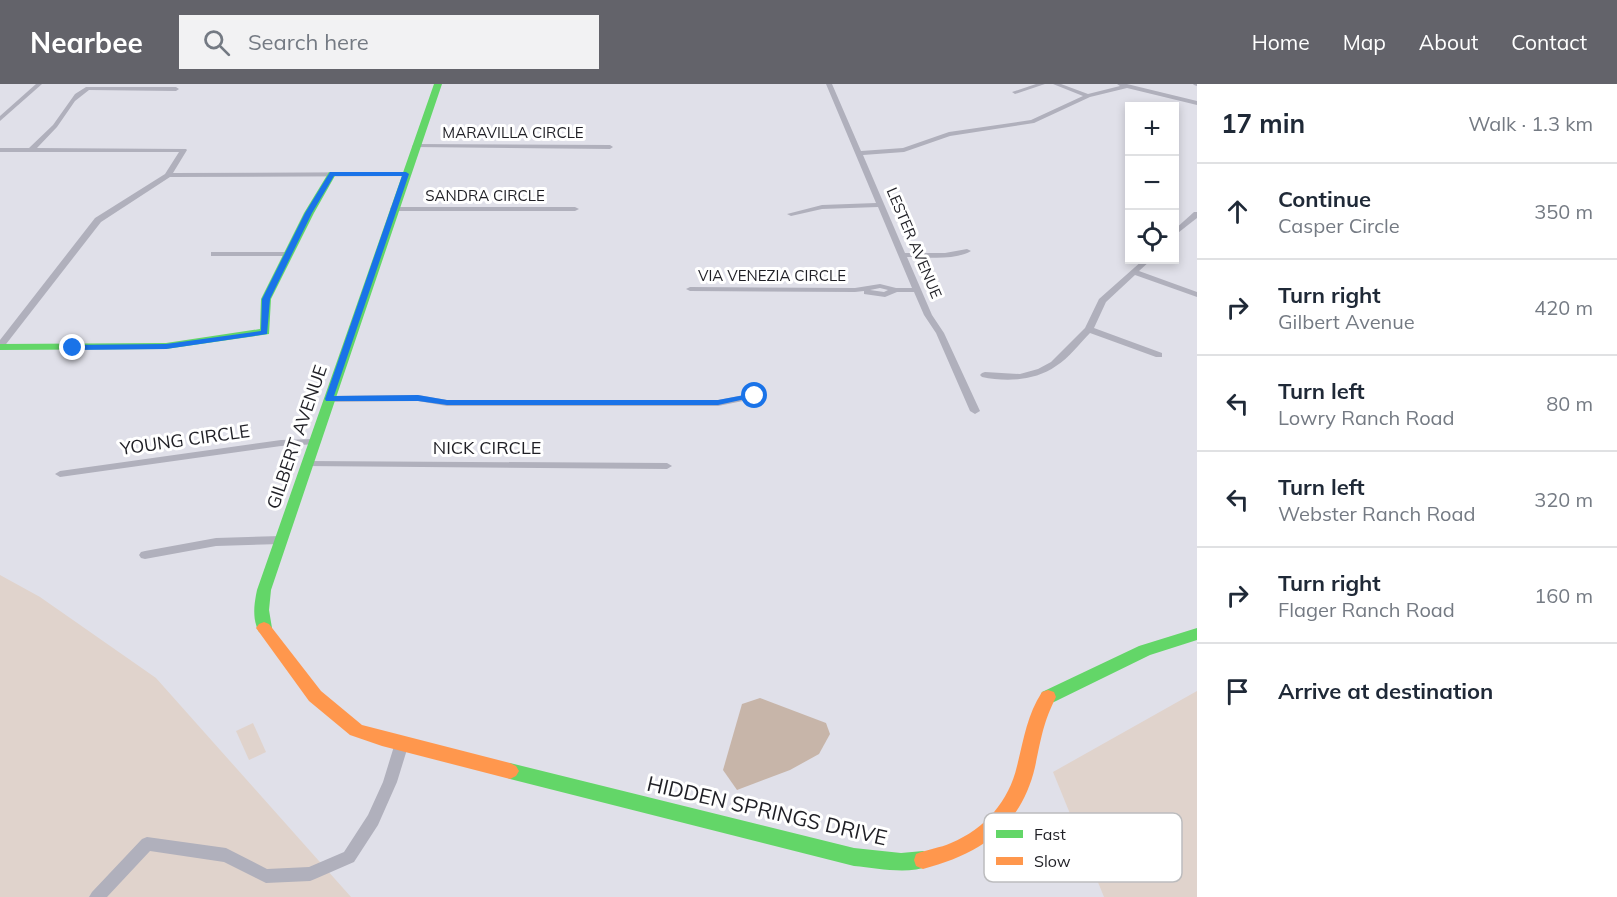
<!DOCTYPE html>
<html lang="en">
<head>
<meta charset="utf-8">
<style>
	:root { --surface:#fff; --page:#f2f2f3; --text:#1f2937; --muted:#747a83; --line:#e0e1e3; --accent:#63636a }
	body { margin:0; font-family:Mulish,sans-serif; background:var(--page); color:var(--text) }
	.controls { position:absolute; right:18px; top:18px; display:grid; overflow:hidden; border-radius:0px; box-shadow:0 3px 9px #0003 }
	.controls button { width:54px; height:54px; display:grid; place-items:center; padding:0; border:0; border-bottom:2px solid var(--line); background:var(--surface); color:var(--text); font:30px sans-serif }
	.stop { position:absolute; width:18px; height:18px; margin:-14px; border:4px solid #1a73e8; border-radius:50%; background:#fff }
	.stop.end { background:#1a73e8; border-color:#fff; box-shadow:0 2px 6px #0008 }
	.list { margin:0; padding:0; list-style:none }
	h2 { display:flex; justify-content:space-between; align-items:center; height:78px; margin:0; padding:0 24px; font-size:26px }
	h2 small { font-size:20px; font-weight:400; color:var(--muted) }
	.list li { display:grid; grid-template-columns:39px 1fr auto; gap:18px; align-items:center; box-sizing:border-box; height:96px; padding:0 24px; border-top:2px solid var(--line) }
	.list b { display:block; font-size:22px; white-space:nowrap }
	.list p { margin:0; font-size:20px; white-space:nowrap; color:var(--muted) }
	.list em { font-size:20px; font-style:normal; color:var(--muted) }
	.icon { flex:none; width:33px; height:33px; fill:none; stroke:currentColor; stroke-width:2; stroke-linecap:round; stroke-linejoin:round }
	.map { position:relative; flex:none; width:1197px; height:813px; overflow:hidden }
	header { display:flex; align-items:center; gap:36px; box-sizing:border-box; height:84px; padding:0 30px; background:var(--accent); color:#fff }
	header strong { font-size:28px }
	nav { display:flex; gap:33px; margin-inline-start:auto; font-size:21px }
	.search { width:420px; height:54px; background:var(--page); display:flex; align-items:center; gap:15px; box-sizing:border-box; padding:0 21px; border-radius:0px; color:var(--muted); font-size:22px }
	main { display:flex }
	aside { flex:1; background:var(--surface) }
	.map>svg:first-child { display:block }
	.green { fill:#e0d3cc }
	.water { fill:#c7b5a9 }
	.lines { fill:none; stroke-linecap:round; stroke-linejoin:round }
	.street { fill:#b0b0bc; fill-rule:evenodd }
	.fast { fill:#63d668; fill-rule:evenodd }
	.slow { fill:#ff974d; fill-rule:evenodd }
	.route { fill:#1a73e8 }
	.labels { text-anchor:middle; stroke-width:6; stroke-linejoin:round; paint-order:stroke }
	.far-street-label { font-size:15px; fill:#1f1f25; stroke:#fff }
	.street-label { font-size:18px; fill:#1f1f25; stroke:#fff }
	.near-street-label { font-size:21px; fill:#1f1f25; stroke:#fff }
	.key { fill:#fff; stroke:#bcbcbe; stroke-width:1.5 }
	.key-label { font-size:16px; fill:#1f1f25 }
</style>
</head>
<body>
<header>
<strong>Nearbee</strong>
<div class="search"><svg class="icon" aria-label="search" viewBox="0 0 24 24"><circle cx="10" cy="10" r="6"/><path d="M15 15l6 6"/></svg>Search here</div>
<nav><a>Home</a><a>Map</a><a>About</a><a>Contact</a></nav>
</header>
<main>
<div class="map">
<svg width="1197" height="813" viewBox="0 0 1197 813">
	<rect width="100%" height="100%" fill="#e0e0e9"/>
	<!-- green -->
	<g class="green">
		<polygon points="0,491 40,513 156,594 351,813 0,813"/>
		<polygon points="1197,607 1197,813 1104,813 1053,688"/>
		<polygon points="253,639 266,668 249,676 236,647"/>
	</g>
	<!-- water -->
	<polygon class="water" points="760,614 826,639 830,650 819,670 790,686 737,706 723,686 742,620"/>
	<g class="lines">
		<!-- street -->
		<g class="street">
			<polygon points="36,0 42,0 0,37 0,32"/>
			<path d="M826,0H832L861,67L903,64L949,48L1031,36L1083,12L1053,0H1061L1088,10L1120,2L1117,0H1127L1197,17V21L1127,4L1090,13L1034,39L950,52L904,68L863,71L905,169H945L967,165L971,167C954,177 927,173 907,173L932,231L944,249L980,327L975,330L970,327L936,249L924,231L914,208H897L885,213L864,210V207L855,208L690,207L686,205L690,203L855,204L880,200L896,204H912L878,123L822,125L791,132L787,130L822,121L876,119ZM880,204L888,206L884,208L870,206Z"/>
			<polygon points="1036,0 1045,0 1015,10 1012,8"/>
			<polygon points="1193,0 1197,0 1197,2 1194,1"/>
			<polygon points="86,3 176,3 179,5 176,7 89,6 75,17 57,43 37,64 186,65 187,66 173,89 406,88 409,90 406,92 170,93 101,138 3,264 0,265 0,256 95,134 165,90 179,68 0,68 0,64 29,64 53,41 75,10"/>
			<polygon points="415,60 610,61 613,63 610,65 413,63 412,62"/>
			<polygon points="391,123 575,123 579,125 575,127 394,127 390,125"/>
			<polygon points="1194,128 1197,128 1197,134 1174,152 1174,146"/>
			<polygon points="211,168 287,168 291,170 287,172 211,172"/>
			<path d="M1143,176H1151L1139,187L1197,208V213L1135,191L1106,218L1094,244L1162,269V273H1156L1090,249C1080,259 1069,274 1056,282C1035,297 1006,298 982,293L980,291L982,289L985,288L1020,290L1038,285L1051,278L1085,244L1099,215Z"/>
			<polygon points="755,309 760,312 758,314 718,322 447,322 418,317 329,318 324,315 329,312 418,311 447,316 718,316"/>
			<polygon points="314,355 319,358 318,360 281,362 60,393 55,390 60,387 281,356"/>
			<polygon points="307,377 667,379 672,382 667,385 303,382 302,380"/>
			<polygon points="281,452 285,453 287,456 285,459 281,460 216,462 145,475 141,474 139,471 141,468 145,467 216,454"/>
			<polygon points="402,653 407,655 409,659 397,698 378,741 354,778 315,795 310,797 266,799 224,778 150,767 107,813 89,813 92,808 142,755 147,753 226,764 267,785 309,783 344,768 368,731 383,698 395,659 397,655"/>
		</g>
		<!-- fast -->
		<g class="fast">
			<path d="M434,0H442L271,506L269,526L272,544L269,548L264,550L259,548C252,535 254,520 257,506Z"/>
			<polygon points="329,88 336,90 314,129 271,215 269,250 166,265 0,266 0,260 166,259 260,245 261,215 304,129"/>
			<polygon points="1197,544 1197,556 1150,571 1054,618 1048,620 1042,618 1040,613 1042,608 1139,562"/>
			<path d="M510,679L854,764L901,769L923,767L930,770L932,776L930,782C906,791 878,784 854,782L510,695L504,692L501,687L504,682Z"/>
		</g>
		<!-- slow -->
		<g class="slow">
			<polygon points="264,538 269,540 321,607 362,641 510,679 516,682 519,687 516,692 510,695 382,662 350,651 309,617 259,548 256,544 259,540"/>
			<path d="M1048,606L1054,608L1056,613C1043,639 1041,655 1035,683C1021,743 980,770 923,785L916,782L914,776L916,770C928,765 940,764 951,759C985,745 1009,717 1017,682C1024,655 1027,631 1042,608Z"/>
		</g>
	</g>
	<!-- route -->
	<polygon class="route" points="330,88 406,88 409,90 334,312 418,311 447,316 718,316 755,309 759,312 718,321 447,321 418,317 326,317 325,315 402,92 334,92 312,129 270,215 267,250 166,265 73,266 69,264 73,261 166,260 261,247 262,215 305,129"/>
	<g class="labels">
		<!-- far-street labels -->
		<g class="far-street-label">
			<text x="513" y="54">MARAVILLA CIRCLE</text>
			<text x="485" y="117">SANDRA CIRCLE</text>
			<text transform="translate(914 159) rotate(67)" y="5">LESTER AVENUE</text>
			<text x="772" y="197">VIA VENEZIA CIRCLE</text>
		</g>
		<!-- street labels -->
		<g class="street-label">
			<text transform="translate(297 353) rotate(-71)" y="6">GILBERT AVENUE</text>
			<text transform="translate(185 356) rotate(-8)" y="6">YOUNG CIRCLE</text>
			<text x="487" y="370">NICK CIRCLE</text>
		</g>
		<!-- near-street labels -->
		<g class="near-street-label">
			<text transform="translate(767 727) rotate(13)" y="7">HIDDEN SPRINGS DRIVE</text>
		</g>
	</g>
	<!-- legend -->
	<rect x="984" y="729" width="198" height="69" rx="9" class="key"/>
	<rect x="996" y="746" width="27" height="8" fill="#63d668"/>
	<rect x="996" y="773" width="27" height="8" fill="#ff974d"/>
	<g class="key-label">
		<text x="1034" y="756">Fast</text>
		<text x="1034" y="783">Slow</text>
	</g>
</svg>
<div class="controls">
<button>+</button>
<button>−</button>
<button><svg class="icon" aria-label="locate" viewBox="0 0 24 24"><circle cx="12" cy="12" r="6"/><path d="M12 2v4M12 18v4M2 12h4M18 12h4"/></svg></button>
</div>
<div class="stop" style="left:755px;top:312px"></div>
<div class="stop end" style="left:73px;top:264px"></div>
</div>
<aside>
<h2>17 min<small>Walk · 1.3 km</small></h2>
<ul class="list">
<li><svg class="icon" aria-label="ahead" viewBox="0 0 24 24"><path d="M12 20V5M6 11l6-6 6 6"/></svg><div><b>Continue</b><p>Casper Circle</p></div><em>350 m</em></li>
<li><svg class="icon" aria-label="right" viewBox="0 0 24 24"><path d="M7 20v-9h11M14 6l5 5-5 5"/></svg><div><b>Turn right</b><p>Gilbert Avenue</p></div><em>420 m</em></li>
<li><svg class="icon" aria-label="left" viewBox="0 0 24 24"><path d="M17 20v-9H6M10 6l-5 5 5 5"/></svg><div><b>Turn left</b><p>Lowry Ranch Road</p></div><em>80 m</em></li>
<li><svg class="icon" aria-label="left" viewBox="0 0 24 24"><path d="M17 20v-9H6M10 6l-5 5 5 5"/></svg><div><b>Turn left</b><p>Webster Ranch Road</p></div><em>320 m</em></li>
<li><svg class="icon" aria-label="right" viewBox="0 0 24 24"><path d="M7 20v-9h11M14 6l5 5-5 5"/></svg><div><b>Turn right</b><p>Flager Ranch Road</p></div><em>160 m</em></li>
<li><svg class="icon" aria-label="arrive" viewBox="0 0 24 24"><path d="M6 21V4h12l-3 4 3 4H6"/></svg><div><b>Arrive at destination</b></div></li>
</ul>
</aside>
</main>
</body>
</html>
